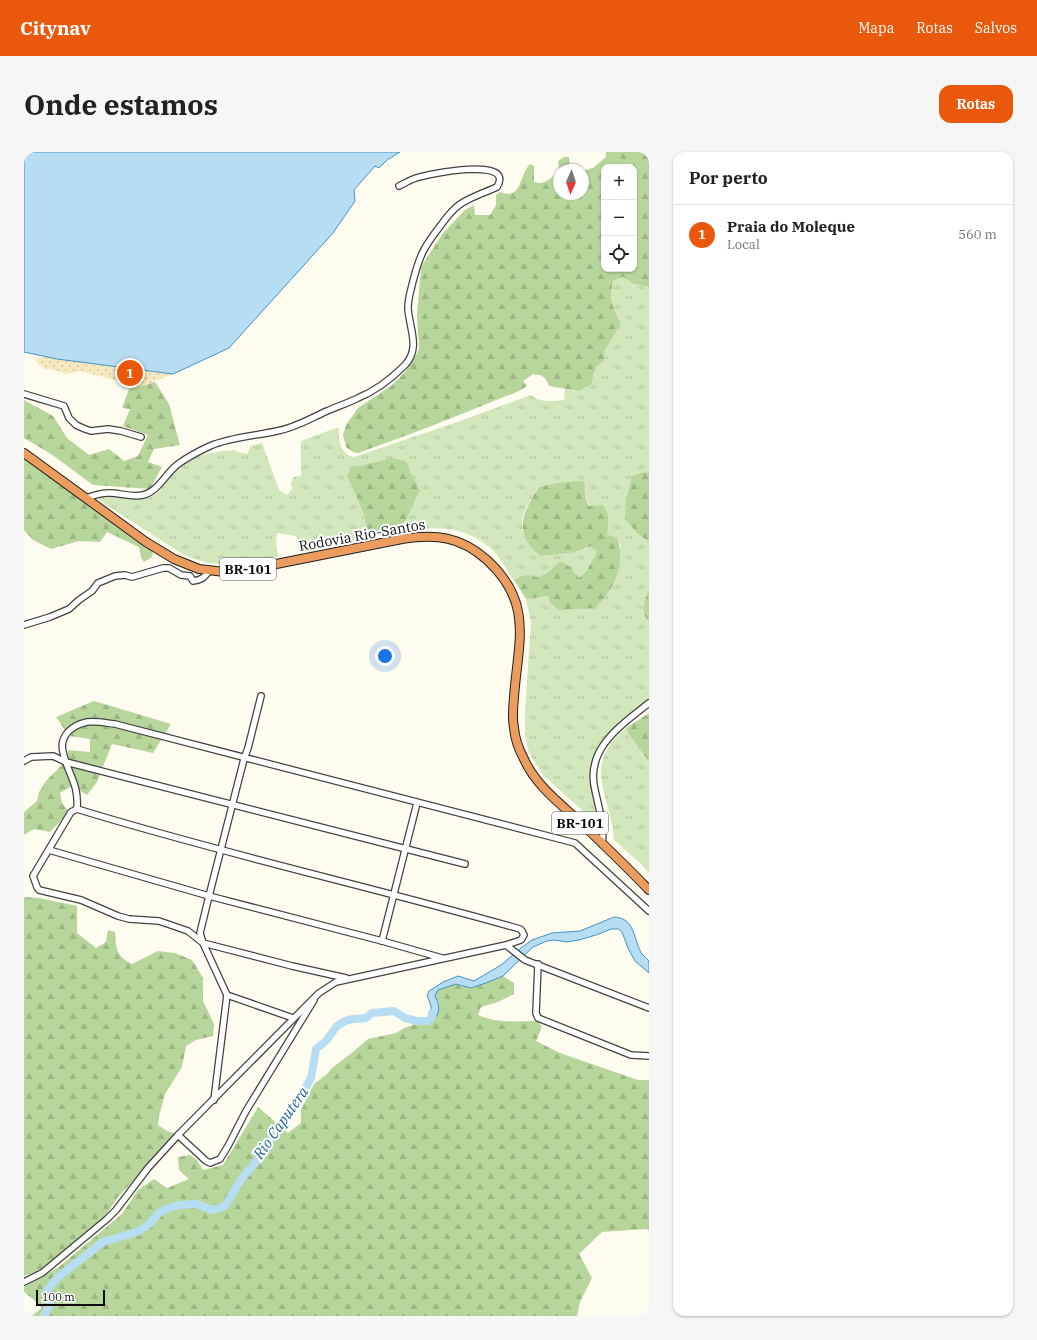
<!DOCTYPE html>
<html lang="pt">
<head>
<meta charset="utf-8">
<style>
	:root { --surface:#fff; --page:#f6f6f6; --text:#222; --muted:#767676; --line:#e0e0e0; --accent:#ea580c }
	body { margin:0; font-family:"IBM Plex Serif",serif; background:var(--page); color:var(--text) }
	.controls { position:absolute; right:12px; top:12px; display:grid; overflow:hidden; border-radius:8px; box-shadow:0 1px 3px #0004 }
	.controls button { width:36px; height:36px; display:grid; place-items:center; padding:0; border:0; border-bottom:1px solid var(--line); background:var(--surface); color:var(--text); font:20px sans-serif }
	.compass { position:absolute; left:529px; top:12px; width:36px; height:36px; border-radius:50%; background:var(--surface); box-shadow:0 1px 3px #0004; rotate:183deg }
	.scale { position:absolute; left:12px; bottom:10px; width:69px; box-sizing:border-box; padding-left:4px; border:2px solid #0e0e0e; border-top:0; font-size:11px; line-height:14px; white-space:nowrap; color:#0e0e0e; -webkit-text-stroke:3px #fff; paint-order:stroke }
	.you { position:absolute; left:361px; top:504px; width:14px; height:14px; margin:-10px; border:3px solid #fff; border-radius:50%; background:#1a73e8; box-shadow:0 0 0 6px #1a73e833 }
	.badge { display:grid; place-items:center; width:26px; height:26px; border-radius:50%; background:var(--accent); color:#fff; font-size:13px; font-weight:700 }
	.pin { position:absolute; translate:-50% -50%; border:2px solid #fff; box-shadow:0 1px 4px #0006 }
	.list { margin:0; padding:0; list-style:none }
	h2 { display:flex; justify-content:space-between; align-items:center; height:52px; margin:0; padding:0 16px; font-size:17px }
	h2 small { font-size:13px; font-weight:400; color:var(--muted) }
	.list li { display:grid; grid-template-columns:26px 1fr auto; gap:12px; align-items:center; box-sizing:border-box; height:60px; padding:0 16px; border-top:1px solid var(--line) }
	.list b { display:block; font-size:15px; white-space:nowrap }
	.list p { margin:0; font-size:13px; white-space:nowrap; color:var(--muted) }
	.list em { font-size:13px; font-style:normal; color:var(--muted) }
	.icon { flex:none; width:22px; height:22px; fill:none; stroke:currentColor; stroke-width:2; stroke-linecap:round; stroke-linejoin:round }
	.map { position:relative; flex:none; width:625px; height:1164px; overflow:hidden; border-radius:12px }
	header { display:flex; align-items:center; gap:24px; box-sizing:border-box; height:56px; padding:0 20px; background:var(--accent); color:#fff }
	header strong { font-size:19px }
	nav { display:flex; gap:22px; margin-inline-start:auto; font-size:14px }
	.intro { display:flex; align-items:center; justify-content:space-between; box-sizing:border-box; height:96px; padding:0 24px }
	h1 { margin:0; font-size:28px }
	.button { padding:10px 18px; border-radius:12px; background:var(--accent); color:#fff; font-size:14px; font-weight:700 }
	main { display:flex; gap:24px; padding:0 24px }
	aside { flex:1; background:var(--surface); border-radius:12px; box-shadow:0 1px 3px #0004 }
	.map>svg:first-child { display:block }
	.grass { fill:url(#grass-tufts) }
	.forest { fill:url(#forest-firs); fill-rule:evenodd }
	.sand { fill:url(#sand-dots) }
	.water { fill:#b7ddf2; stroke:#4393c5 }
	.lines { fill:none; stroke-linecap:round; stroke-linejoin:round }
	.river { stroke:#b7ddf2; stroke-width:8 }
	.minor-casing { stroke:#414141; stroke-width:8 }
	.highway-casing { stroke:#1f1f1f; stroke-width:10 }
	.minor { stroke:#fff; stroke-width:5.5 }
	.highway { stroke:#eb9d60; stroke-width:8 }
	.labels { text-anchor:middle; stroke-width:4; stroke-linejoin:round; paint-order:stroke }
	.shield { fill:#fff; stroke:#565656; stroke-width:1 }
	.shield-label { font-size:13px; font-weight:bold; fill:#0e0e0e }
	.street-label { font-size:14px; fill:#0e0e0e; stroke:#fff }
	.water-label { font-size:15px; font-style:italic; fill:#1e6598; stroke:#fff }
</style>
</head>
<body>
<header>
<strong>Citynav</strong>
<nav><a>Mapa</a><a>Rotas</a><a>Salvos</a></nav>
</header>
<div class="intro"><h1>Onde estamos</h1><a class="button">Rotas</a></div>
<main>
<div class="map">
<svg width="625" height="1164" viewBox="0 0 625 1164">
	<defs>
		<pattern id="grass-tufts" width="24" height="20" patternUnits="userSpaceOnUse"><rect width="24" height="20" fill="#d2e7bb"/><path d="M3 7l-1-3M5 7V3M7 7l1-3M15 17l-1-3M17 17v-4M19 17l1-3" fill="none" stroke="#b3c5a0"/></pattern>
		<pattern id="forest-firs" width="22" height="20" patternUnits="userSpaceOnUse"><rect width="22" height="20" fill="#b7d69b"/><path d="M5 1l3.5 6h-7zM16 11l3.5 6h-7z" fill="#9cb684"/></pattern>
		<pattern id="sand-dots" width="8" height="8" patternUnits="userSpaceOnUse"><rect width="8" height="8" fill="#f7e9bf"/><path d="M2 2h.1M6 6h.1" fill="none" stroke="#d3c7a3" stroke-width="1.8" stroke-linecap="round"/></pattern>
	</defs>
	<rect width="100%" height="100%" fill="#fefbef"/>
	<!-- grass -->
	<g class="grass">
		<path d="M599,125L610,132L625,135V321L621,320L615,383L625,390V438L621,449V461L622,468L625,470V550L597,572L578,590L566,614L576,667L568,668L565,665L566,663L563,660L561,661L519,623L505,601L501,583V559L507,471L502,447L524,444L526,451L597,395L593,385L583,383L585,369C570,358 563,357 561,336C540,330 537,330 515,335C508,346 496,361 498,375C498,380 502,385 504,390L551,400L567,394L573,400L563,418L554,426L545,414L536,409L523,421L513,425L505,423L497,424L490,428C485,423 483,416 478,410C474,404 469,398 464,394C437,371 403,375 371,380L381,370L396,338L387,321L383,310L323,324L339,360L342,374L348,385L275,401L272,384L253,381L252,390L254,405L212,413L183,411L160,403L78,350L74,345L77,342C87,343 119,347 126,345C137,342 141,330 147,322C162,303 188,300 211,298L213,300L224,302L226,294L238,291L255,338L263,343L268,338L267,331L270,325L277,324V289L312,276H315C314,288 316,302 330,305L439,268L507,243C516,251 528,249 540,248L541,237L555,239L570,224L572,215L580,209L581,198L597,172C588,154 585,150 589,129Z"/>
		<path d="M602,576L605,584L625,607V721L617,712L590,688C587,642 556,615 602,576Z"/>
	</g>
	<!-- forest -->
	<g class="forest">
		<path d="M582,0H625V135L610,132L599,125L589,129C585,150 588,154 597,172L581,198L580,209L572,215L567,232L555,239L525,234C522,225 519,223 509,222L499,229L503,234L495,239L400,277L334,301L329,300L322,295L319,283L322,273L334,256L367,234L382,219L394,200L395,195L393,163L397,115L419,81L441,58L450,53L451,63H466L472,53V43L476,40C498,49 495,23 506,12L510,14V30C521,34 529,25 535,17L534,9L540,5H545L546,18H535V42H559V19L569,16L582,5ZM580,15H610V117H580Z"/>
		<polygon points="131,230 145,252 156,293 130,297 124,310 138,315 126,337 69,333 27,302 0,286 0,248 29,264 43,286 65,303 85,297 100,309 114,304 124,283 99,274 106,257 98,256 105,237"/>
		<polygon points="0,304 127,395 129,402 127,406 120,410 117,405 115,395 83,380 76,390 55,389 27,397 9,388 0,378"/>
		<polygon points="369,306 383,310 387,321 396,338 381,370 371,380 348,385 342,374 339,360 323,324 327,316"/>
		<polygon points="621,320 625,321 625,390 615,383 601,367 602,349 608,324"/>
		<path d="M555,329L560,330L562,347L565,354L579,353C586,364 585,371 583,383L593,385C599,401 596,421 587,436C583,443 576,450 571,456L535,458L526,451L524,444L502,447L490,428L497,424L505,423L513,425L523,421L536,409L545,414L555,426L563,418L573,400L567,394L551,400L517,404C488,382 498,361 515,335L533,331Z"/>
		<path d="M625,438V470C617,464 620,446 625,438Z"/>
		<polygon points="70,549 147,572 129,601 88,592 73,630 63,643 48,634 36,641 38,651 45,660 26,680 10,677 0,683 0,660 13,649 15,640 22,629 38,613 43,615 44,598 66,600 66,587 45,584 32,565"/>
		<polygon points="625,561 625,607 624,608 605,583 602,576"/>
		<path d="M0,745L15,746L53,754V781L72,796L82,790L84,778L91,780C92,796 92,804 108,812L134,799L151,801L168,808L179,826V849L190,872L189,884L172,888L162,894L158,915L141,942L135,964L134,973L143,979L153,982L94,1045L75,1073L18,1118L0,1124Z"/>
		<path d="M479,824L490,831V842L474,850L457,855L454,863C474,872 493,869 514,869L518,875L512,889L536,901L614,928H625V1079L622,1077L578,1080L555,1102L568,1126L556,1150L553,1164H7L18,1156L9,1147L0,1140V1135L35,1115L98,1062L114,1038L130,1027L143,1036L165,1027L155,1018L154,1005L166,1003L173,1008L179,1018L199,1013L234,955L264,981L277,971V958L290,932L303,922L308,916L330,899L344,887L372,881L380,876L394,871L407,870L415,851L411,844L413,838L432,832L447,836L462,831Z"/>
	</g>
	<!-- sand -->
	<polygon class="sand" points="21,204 33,207 149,222 119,234 105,237 102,234 102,231 57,219 42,222 27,217 20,217 11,209 15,206"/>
	<!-- water -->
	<g class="water">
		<polygon points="0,0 376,0 363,8 355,16 351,14 330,38 331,49 309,81 205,196 149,222 33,207 0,200"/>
		<path d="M590,765C612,766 609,788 618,802C620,804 623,807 625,809V821L611,809L604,796L598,780L594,777H587L572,783L555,788L543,790L530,788L523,789L509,795L479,824L462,831L447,836L432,832L414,838L411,844C417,856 416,861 407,871L404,869L407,862V854L403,843L405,839L419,830L434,824L450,829L477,813L497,796L508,788L528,781L556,779Z"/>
	</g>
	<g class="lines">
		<!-- river -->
		<polyline class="river" points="20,1164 26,1152 23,1138 34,1125 79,1090 113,1080 124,1073 135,1061 142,1057 155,1053 172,1052 188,1058 201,1054 218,1026 232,1010 260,967 276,946 287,926 292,897 302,889 313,874 321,869 329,867 342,866 348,861 370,859 381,866 393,869 404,869 408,865 408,861"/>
		<!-- minor casing -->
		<g class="minor-casing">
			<g id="minor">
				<polyline points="0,242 40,254 45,266 52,273 61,277 67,279 84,277 97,279 117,285"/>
				<path d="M62,346C69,344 76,341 83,341C94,340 107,346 119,343C134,340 142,321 154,312C164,305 175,299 186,294C207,285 231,284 253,279C271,276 287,266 303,259C314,254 324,251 334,246C351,239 368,226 381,213C397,196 385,176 384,156C384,146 387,138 389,129C396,102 400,95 417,73C422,66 427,59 435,53C446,45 460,41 473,35C492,4 404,22 392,26C386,28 381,31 375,34"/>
				<path d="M0,473L26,465L45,457L55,448L68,439L74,431L91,424L101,423L108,425L139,416H145L157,423L166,424L169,429C177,428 180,426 185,419"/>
				<polyline points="0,609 7,605 29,604 42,610 441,712"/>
				<path d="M53,657C55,631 44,623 39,600C35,584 48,573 63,570C73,569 82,571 91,572L551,691L625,759"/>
				<polyline points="565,679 578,668"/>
				<path d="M578,692C581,674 575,657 571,638C561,597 596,574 625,551"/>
				<polyline points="25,698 185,744 220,607 224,596 237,544"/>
				<polyline points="358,789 393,651"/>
				<polyline points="514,812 512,861 514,866 607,903 625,904"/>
				<polyline points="322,826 268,814 179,791 176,781 185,744 358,789 418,806"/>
				<path d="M203,843L179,791L164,779L135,769L105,767L94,764L57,748L15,738L13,735L9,724L47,660L53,657C199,702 349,735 496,777L498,779L500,783L497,788L482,793"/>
				<polyline points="190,948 203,843 269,866"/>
				<polyline points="154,983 182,1009 186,1011 196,1007 204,994 222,959 290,848"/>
				<polyline points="0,1130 18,1121 83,1067 92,1058 124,1016 154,983 295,841 312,830 482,793 501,808 625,856"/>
			</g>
		</g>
		<!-- highway casing -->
		<g class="highway-casing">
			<path id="highway" d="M0,301L122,390L150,407L175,417L201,420L232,416L378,387C412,382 436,384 463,408C510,451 494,490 490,545C489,555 488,566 490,576C491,586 495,598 500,607C511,632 534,650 554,668C578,691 602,714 625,738"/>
		</g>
		<!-- minor -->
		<use href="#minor" class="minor"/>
		<!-- highway -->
		<use href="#highway" class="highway"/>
	</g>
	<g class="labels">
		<!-- shield labels -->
		<g class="shield">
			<rect x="196" y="406" width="56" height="22" rx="3"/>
			<rect x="528" y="660" width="56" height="22" rx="3"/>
		</g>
		<g class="shield-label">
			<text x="224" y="422">BR-101</text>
			<text x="556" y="676">BR-101</text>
		</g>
		<!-- street labels -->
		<g class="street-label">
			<text transform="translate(338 383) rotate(-10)" y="5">Rodovia Rio-Santos</text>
		</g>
		<!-- water labels -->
		<g class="water-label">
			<text transform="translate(257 971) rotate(-55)" y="5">Rio Caputera</text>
		</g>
	</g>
</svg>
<div class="controls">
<button>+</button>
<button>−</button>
<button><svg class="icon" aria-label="locate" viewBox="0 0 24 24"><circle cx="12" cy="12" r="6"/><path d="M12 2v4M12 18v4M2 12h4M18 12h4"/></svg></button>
</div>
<svg class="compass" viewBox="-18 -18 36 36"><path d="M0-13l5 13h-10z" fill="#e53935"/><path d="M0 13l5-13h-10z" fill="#767676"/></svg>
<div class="scale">100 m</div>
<div class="you"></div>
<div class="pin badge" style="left:106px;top:221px">1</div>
</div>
<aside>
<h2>Por perto<small></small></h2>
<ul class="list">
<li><span class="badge">1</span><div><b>Praia do Moleque</b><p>Local</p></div><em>560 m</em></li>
</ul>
</aside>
</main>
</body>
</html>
